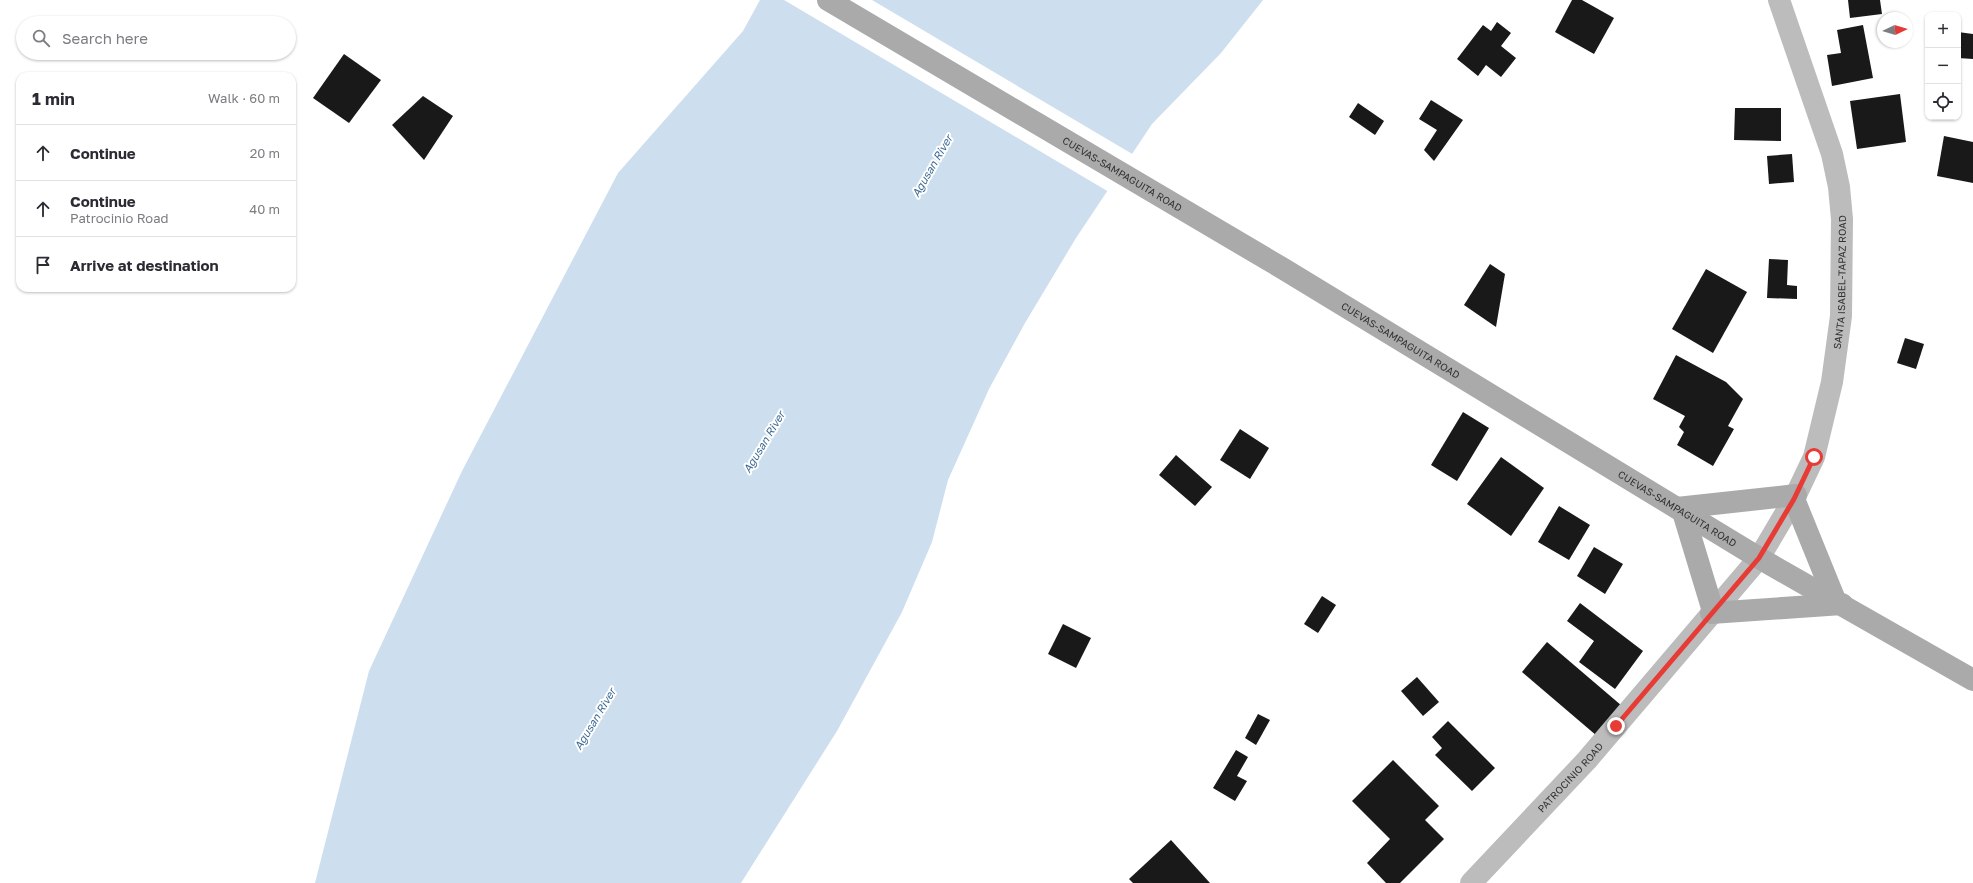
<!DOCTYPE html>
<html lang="en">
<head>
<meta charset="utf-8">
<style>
	:root { --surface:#fff; --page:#f7f7f7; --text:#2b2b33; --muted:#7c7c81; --line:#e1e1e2 }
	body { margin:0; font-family:"Golos Text",sans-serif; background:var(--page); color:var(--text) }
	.controls { position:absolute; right:12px; top:12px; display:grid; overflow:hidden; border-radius:8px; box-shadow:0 1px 3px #0004 }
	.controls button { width:36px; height:36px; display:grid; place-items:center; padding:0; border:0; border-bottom:1px solid var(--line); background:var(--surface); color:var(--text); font:20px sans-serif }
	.compass { position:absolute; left:1877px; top:12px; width:36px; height:36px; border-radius:50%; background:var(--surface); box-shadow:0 1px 3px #0004; rotate:86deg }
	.stop { position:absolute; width:12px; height:12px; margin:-9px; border:3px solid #e73c36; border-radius:50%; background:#fff }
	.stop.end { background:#e73c36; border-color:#fff; box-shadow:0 1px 4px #0008 }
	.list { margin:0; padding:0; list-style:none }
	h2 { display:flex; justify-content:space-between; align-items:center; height:52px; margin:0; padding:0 16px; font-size:17px }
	h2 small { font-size:13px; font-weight:400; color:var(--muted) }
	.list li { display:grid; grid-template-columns:26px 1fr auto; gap:12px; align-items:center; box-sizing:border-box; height:56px; padding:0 16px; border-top:1px solid var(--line) }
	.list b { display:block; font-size:15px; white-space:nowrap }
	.list p { margin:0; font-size:13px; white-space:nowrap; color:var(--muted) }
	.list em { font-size:13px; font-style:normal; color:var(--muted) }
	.icon { flex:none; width:22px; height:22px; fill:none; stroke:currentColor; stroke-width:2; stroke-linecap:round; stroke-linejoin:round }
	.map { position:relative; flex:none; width:1973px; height:883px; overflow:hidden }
	.search { position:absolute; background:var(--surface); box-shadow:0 1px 3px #0004; left:16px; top:16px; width:280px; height:44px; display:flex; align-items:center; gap:10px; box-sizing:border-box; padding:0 14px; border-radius:22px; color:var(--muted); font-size:15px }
	.panel { position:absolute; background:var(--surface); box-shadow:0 1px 3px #0004; left:16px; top:72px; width:280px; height:220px; border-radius:12px }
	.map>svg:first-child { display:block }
	.water { fill:#cddeee }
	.pier { fill:#fff }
	.building { fill:#191919 }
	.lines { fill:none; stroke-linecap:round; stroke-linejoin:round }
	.secondary { stroke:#bcbcbc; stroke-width:22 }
	.primary { stroke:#aaa; stroke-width:22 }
	.route { stroke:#e73c36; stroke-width:5 }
	.labels { text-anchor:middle; stroke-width:4; stroke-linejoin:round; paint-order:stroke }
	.street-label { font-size:10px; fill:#323232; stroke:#fff }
	.water-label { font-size:11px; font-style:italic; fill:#3e6b96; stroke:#fff }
</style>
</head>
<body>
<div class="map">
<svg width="1973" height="883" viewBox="0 0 1973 883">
	<rect width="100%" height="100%" fill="#fff"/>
	<!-- water -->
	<polygon class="water" points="760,0 1263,0 1221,53 1152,124 1076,238 1025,323 989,389 948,480 932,542 902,612 837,731 741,883 315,883 369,671 462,471 618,173 743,31"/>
	<!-- pier -->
	<polygon class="pier" points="784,0 872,0 1134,155 1109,192"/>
	<!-- building -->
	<g class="building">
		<polygon points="1572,0 1582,0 1614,18 1594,54 1555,32"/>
		<polygon points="1848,0 1880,0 1882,14 1850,18"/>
		<polygon points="1497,22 1511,33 1501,46 1516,58 1501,77 1486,65 1478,76 1457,59 1483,25 1491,31"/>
		<polygon points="1863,25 1873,78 1832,86 1827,55 1841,53 1837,30"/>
		<polygon points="1958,32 1973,34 1973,59 1958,58"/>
		<polygon points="344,54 381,80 349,123 313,98"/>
		<polygon points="1900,94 1906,142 1857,149 1850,101"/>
		<polygon points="423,96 453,116 424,160 392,125"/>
		<polygon points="1431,100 1463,120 1434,161 1424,150 1437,130 1419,119"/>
		<polygon points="1358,103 1384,121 1375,135 1349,117"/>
		<polygon points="1735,108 1781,108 1781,141 1734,140"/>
		<polygon points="1944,136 1973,142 1973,183 1937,176"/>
		<polygon points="1792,154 1794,182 1769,184 1767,156"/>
		<polygon points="1769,259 1788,260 1787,285 1797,286 1797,299 1767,298"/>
		<polygon points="1490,264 1505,274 1496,327 1464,305"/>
		<polygon points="1706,269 1747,292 1713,353 1672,329"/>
		<polygon points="1905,338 1924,344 1916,369 1897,363"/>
		<polygon points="1676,355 1726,382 1743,399 1728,426 1734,429 1713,466 1677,445 1684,432 1679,427 1685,416 1653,399"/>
		<polygon points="1463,412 1489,428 1457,481 1431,465"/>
		<polygon points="1240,429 1269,448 1250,479 1220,460"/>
		<polygon points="1176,455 1212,487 1195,506 1159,475"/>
		<polygon points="1501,457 1544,488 1511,536 1467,504"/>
		<polygon points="1559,506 1590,525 1569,560 1538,542"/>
		<polygon points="1594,547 1623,564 1605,594 1577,576"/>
		<polygon points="1322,596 1336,605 1318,633 1304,624"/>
		<polygon points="1580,603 1643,651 1615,689 1579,662 1594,641 1567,621"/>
		<polygon points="1063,624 1091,638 1076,668 1048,654"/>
		<polygon points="1547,642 1622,706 1597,736 1522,672"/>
		<polygon points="1417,677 1439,702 1423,716 1401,691"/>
		<polygon points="1258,714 1270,720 1256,745 1245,738"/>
		<polygon points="1448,721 1495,768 1472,791 1435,755 1442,748 1432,737"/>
		<polygon points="1236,750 1248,757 1237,776 1247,781 1235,801 1213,788"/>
		<polygon points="1393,760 1439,806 1425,820 1444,839 1400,883 1386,883 1367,863 1390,839 1352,801"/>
		<polygon points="1171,840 1210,883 1133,883 1129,879"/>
	</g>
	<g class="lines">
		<!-- secondary -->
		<path class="secondary" id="s1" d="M1471,883L1587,760L1759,558L1794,499L1814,457L1832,382L1841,316L1842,219L1839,187L1832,154L1779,0"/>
		<!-- primary -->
		<g class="primary">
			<path id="s2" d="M828,0L1282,268L1759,558L1973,680"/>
			<polyline points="1794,499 1835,600"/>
			<polyline points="1677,508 1796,495"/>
			<polyline points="1683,512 1713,611"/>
			<polyline points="1711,613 1842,604"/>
		</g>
	</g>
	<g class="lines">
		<!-- route -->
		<polyline class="route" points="1616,726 1759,558 1794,499 1814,457"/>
	</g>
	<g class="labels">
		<!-- street labels -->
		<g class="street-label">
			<text dy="4" stroke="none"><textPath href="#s2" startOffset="342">CUEVAS-SAMPAGUITA ROAD</textPath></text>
			<text dy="4" stroke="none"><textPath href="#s1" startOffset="727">SANTA ISABEL-TAPAZ ROAD</textPath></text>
			<text dy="4" stroke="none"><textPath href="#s2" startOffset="666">CUEVAS-SAMPAGUITA ROAD</textPath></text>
			<text dy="4" stroke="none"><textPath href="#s2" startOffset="990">CUEVAS-SAMPAGUITA ROAD</textPath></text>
			<text dy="4" stroke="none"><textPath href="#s1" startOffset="145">PATROCINIO ROAD</textPath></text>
		</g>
		<!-- water labels -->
		<g class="water-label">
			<text transform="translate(932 166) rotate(-60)" y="4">Agusan River</text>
			<text transform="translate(764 442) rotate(-59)" y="4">Agusan River</text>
			<text transform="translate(595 719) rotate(-59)" y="4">Agusan River</text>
		</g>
	</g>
</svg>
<div class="controls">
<button>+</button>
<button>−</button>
<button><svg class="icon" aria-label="locate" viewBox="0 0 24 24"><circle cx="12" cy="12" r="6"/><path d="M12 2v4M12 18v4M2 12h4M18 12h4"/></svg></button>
</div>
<svg class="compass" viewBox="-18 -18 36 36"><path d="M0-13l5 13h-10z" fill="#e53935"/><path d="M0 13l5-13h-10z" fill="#7c7c81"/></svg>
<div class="stop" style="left:1814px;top:457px"></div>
<div class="stop end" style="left:1616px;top:726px"></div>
<div class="search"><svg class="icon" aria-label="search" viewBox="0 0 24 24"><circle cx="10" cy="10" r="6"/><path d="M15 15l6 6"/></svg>Search here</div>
<section class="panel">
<h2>1 min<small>Walk · 60 m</small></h2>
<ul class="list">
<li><svg class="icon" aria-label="ahead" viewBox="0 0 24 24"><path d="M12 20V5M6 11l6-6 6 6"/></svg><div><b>Continue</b></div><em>20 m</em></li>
<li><svg class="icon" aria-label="ahead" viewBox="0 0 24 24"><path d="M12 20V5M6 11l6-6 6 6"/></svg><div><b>Continue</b><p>Patrocinio Road</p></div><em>40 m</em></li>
<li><svg class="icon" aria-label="arrive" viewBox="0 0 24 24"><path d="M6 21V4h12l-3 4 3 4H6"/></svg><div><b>Arrive at destination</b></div></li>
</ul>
</section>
</div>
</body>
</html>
